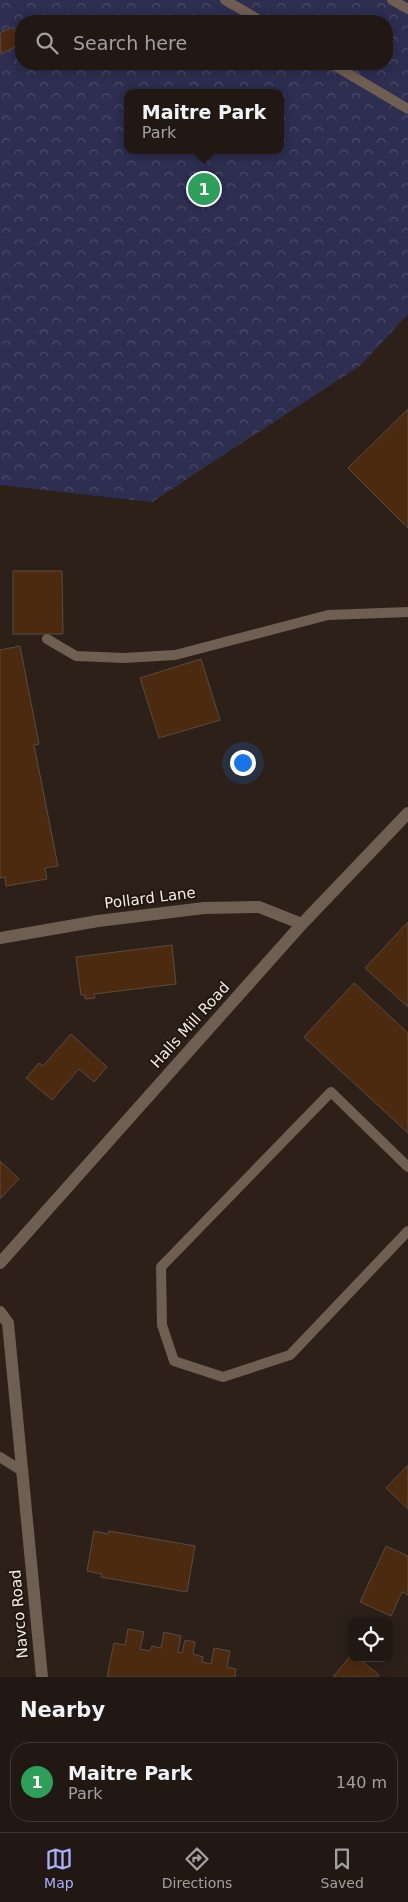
<!DOCTYPE html>
<html lang="en">
<head>
<meta charset="utf-8">
<style>
	:root { --surface:#211813; --page:#2d2521; --text:#f1f3f6; --muted:#a2a0a0; --line:#3e3733; --accent:#acaffb }
	body { margin:0; font-family:"DejaVu Sans",sans-serif; background:var(--page); color:var(--text) }
	.controls { position:absolute; right:15px; bottom:15px; display:grid; overflow:hidden; border-radius:10px; box-shadow:0 2px 12px #0003 }
	.controls button { width:45px; height:45px; display:grid; place-items:center; padding:0; border:0; border-bottom:1px solid var(--line); background:var(--surface); color:var(--text); font:25px sans-serif }
	.you { position:absolute; left:242px; top:762px; width:18px; height:18px; margin:-12px; border:4px solid #fff; border-radius:50%; background:#1a73e8; box-shadow:0 0 0 8px #1a73e833 }
	.badge { display:grid; place-items:center; width:32px; height:32px; border-radius:50%; background:var(--accent); color:#fff; font-size:16px; font-weight:700 }
	.pin { position:absolute; translate:-50% -50%; border:2px solid #fff; box-shadow:0 1px 5px #0006 }
	.popup { position:absolute; left:124px; top:89px; width:160px; height:65px; box-sizing:border-box; display:grid; place-content:center; border-radius:10px; background:var(--surface); filter:drop-shadow(0 1px 4px #0005); font-size:16px; white-space:nowrap; color:var(--muted) }
	.popup b { font-size:19px; color:var(--text) }
	.popup::after { content:''; position:absolute; left:50%; top:100%; margin-left:-10px; border:10px solid transparent; border-top-color:var(--surface) }
	.list { margin:0; padding:0; list-style:none }
	h2 { display:flex; justify-content:space-between; align-items:center; height:65px; margin:0; padding:0 20px; font-size:21px }
	h2 small { font-size:16px; font-weight:400; color:var(--muted) }
	.list li { display:grid; grid-template-columns:32px 1fr auto; gap:15px; align-items:center; box-sizing:border-box; height:80px; margin:0 10px 10px; padding:0 10px; border:1px solid var(--line); border-radius:20px }
	.list b { display:block; font-size:19px; white-space:nowrap }
	.list p { margin:0; font-size:16px; white-space:nowrap; color:var(--muted) }
	.list em { font-size:16px; font-style:normal; color:var(--muted) }
	.icon { flex:none; width:28px; height:28px; fill:none; stroke:currentColor; stroke-width:2; stroke-linecap:round; stroke-linejoin:round }
	.map { position:relative; flex:none; width:408px; height:1677px; overflow:hidden }
	.search { position:absolute; background:var(--surface); box-shadow:0 2px 12px #0003; left:15px; right:15px; top:15px; height:55px; display:flex; align-items:center; gap:12px; box-sizing:border-box; padding:0 18px; border-radius:20px; color:var(--muted); font-size:19px }
	.sheet { height:155px; background:var(--surface) }
	nav { display:flex; justify-content:space-around; align-items:center; box-sizing:border-box; height:70px; border-top:1px solid var(--line); background:var(--surface); font-size:14px; color:var(--muted) }
	nav a { display:grid; justify-items:center; gap:2px }
	nav .on { color:var(--accent) }
	.map>svg:first-child { display:block }
	.park { fill:url(#park-crowns); fill-rule:evenodd }
	.building { fill:#4c2a0f; stroke:#594b42 }
	.lines { fill:none; stroke-linecap:round; stroke-linejoin:round }
	.service { stroke:#6f5e52; stroke-width:10 }
	.minor { stroke:#6f5e52; stroke-width:12 }
	.tertiary { stroke:#6f5e52; stroke-width:12 }
	.labels { text-anchor:middle; stroke-width:4; stroke-linejoin:round; paint-order:stroke }
	.street-label { font-size:15px; fill:#f4ebe6; stroke:#22170f }
</style>
</head>
<body>
<div class="map">
<svg width="408" height="1677" viewBox="0 0 408 1677">
	<defs>
		<pattern id="park-crowns" width="20" height="18" patternUnits="userSpaceOnUse" patternTransform="scale(1.25)"><rect width="20" height="18" fill="#2d2e50"/><path d="M2 6a3 3 0 1 1 6 0M12 15a3 3 0 1 1 6 0" fill="none" stroke="#4c4c69"/></pattern>
	</defs>
	<rect width="100%" height="100%" fill="#2c2019"/>
	<!-- park -->
	<path class="park" d="M0,0H408V314L361,365L152,502L0,485ZM21,21H387V64H21ZM128,93H280V150H128Z"/>
	<!-- building -->
	<g class="building">
		<polygon points="13,27 21,44 1,54 0,33"/>
		<polygon points="408,409 408,528 348,468"/>
		<polygon points="13,571 62,571 63,634 13,634"/>
		<polygon points="20,646 39,744 34,745 58,866 45,868 47,879 6,886 5,877 0,878 0,650"/>
		<polygon points="201,659 220,720 159,738 140,678"/>
		<polygon points="408,922 408,1007 365,968"/>
		<polygon points="172,945 176,984 94,994 95,998 85,999 85,995 81,995 76,957"/>
		<polygon points="354,983 408,1033 408,1133 304,1037"/>
		<polygon points="71,1034 107,1067 94,1082 79,1069 52,1100 26,1078 39,1063 43,1066"/>
		<polygon points="0,1161 19,1179 0,1199"/>
		<polygon points="408,1465 408,1509 386,1488"/>
		<polygon points="94,1531 108,1534 109,1531 195,1546 187,1592 101,1577 102,1574 87,1571"/>
		<polygon points="386,1546 408,1556 408,1595 402,1592 391,1616 360,1602"/>
		<polygon points="128,1629 144,1632 140,1649 150,1651 152,1646 161,1648 164,1632 181,1636 178,1652 182,1653 185,1640 195,1642 193,1654 203,1657 202,1662 211,1664 214,1648 230,1651 227,1667 236,1669 235,1677 107,1677 114,1643 125,1645"/>
		<polygon points="352,1654 352,1658 358,1658 379,1675 378,1677 333,1677"/>
	</g>
	<g class="lines">
		<!-- service -->
		<g class="service">
			<polyline points="225,0 261,21"/>
			<polyline points="392,0 408,9"/>
			<polyline points="332,64 408,109"/>
			<polyline points="47,639 76,656 124,658 175,655 328,615 408,612"/>
			<polyline points="408,1167 331,1092 161,1267 162,1325 174,1361 223,1377 290,1355 408,1231"/>
			<polyline points="0,1457 22,1471"/>
		</g>
		<!-- minor -->
		<g class="minor">
			<polyline points="0,938 98,921 204,908 259,907 302,924"/>
			<polyline points="0,1312 8,1323 42,1677"/>
		</g>
		<!-- tertiary -->
		<polyline class="tertiary" points="0,1263 302,924 408,813"/>
	</g>
	<g class="labels">
		<!-- street labels -->
		<g class="street-label">
			<text transform="translate(150 898) rotate(-7)" y="5">Pollard Lane</text>
			<text transform="translate(190 1025) rotate(-48)" y="5">Halls Mill Road</text>
			<text transform="translate(19 1614) rotate(-95)" y="5">Navco Road</text>
		</g>
	</g>
</svg>
<div class="controls">
<button><svg class="icon" aria-label="locate" viewBox="0 0 24 24"><circle cx="12" cy="12" r="6"/><path d="M12 2v4M12 18v4M2 12h4M18 12h4"/></svg></button>
</div>
<div class="you"></div>
<div class="pin badge" style="left:204px;top:189px;background:#2e9e5b">1</div>
<div class="popup"><b>Maitre Park</b>Park</div>
<div class="search"><svg class="icon" aria-label="search" viewBox="0 0 24 24"><circle cx="10" cy="10" r="6"/><path d="M15 15l6 6"/></svg>Search here</div>
</div>
<section class="sheet">
<h2>Nearby<small></small></h2>
<ul class="list">
<li><span class="badge" style="background:#2e9e5b">1</span><div><b>Maitre Park</b><p>Park</p></div><em>140 m</em></li>
</ul>
</section>
<nav>
<a class="on"><svg class="icon" aria-label="map" viewBox="0 0 24 24"><path d="M3 6l6-2 6 2 6-2v14l-6 2-6-2-6 2zM9 4v14M15 6v14"/></svg>Map</a>
<a><svg class="icon" aria-label="directions" viewBox="0 0 24 24"><path d="M12 3l9 9-9 9-9-9zM9 14v-3h6M13 9l2 2-2 2"/></svg>Directions</a>
<a><svg class="icon" aria-label="saved" viewBox="0 0 24 24"><path d="M7 4h10v16l-5-4-5 4z"/></svg>Saved</a>
</nav>
</body>
</html>
